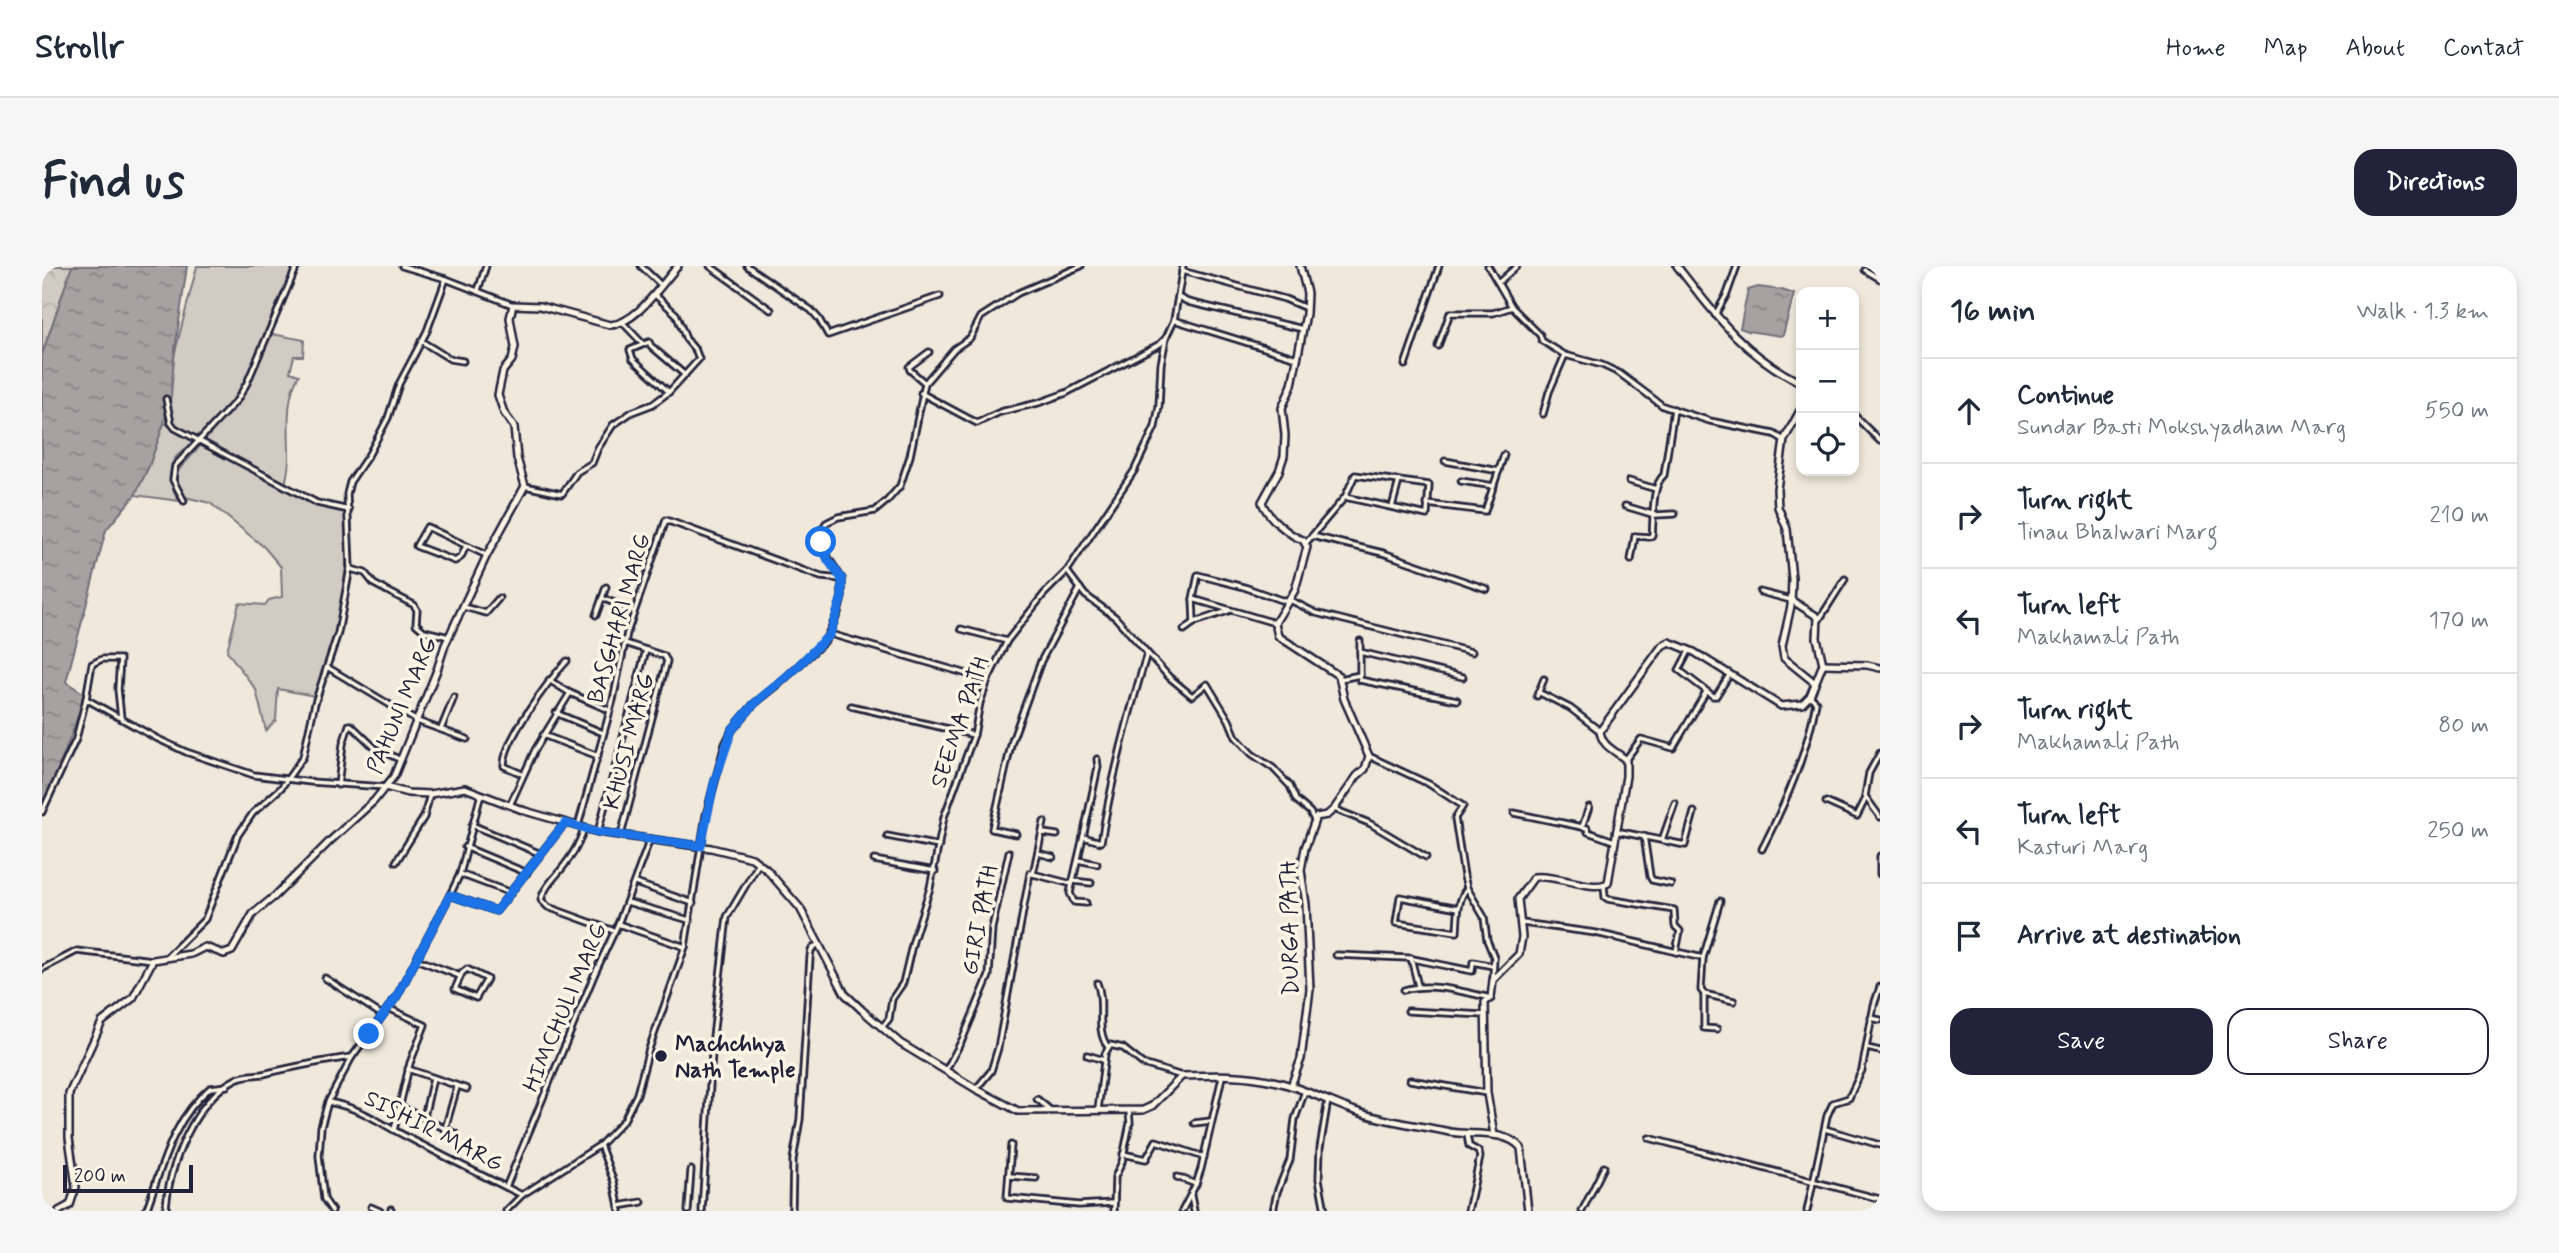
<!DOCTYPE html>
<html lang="en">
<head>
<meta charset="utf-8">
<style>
	:root { --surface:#fff; --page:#f6f6f7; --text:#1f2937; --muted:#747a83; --line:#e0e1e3; --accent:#22223b }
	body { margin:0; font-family:Mynerve,sans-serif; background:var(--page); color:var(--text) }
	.controls { position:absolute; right:21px; top:21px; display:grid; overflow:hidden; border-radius:14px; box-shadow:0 4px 10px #0003 }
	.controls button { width:63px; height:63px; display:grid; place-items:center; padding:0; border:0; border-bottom:2px solid var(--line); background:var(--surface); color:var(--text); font:35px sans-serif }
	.scale { position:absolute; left:21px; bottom:18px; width:130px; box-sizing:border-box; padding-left:7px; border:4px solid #22223b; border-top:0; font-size:19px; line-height:24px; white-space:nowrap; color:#22223b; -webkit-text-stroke:5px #fcf5e5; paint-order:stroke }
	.stop { position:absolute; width:21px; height:21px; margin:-16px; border:5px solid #1a73e8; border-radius:50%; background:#fff }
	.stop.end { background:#1a73e8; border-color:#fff; box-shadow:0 2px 7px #0008 }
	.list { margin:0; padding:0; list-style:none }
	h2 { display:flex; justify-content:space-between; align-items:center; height:91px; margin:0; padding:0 28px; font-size:30px }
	h2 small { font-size:23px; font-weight:400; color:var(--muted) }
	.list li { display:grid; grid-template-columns:46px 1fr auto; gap:21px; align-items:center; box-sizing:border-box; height:105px; padding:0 28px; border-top:2px solid var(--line) }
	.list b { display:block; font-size:26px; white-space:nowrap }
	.list p { margin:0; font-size:23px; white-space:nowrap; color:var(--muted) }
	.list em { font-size:23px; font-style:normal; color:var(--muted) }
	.actions { display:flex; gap:14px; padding:21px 28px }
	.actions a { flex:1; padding:16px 0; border:2px solid var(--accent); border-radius:21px; text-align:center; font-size:24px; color:var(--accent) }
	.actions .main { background:var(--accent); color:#fff }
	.icon { flex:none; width:38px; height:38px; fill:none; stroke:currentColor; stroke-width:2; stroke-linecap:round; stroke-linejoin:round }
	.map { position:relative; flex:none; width:1838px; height:945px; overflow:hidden; border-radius:21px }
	header { display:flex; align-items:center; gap:42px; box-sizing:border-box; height:98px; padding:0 35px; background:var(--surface); border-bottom:2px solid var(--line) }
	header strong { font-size:33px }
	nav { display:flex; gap:38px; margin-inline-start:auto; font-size:24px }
	.intro { display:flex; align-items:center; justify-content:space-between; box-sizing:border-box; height:168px; padding:0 42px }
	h1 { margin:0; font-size:49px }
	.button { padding:18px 32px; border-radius:21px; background:var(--accent); color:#fff; font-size:24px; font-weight:700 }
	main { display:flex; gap:42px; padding:0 42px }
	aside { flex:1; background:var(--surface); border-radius:21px; box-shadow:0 4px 10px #0003 }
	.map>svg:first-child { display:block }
	.green { fill:#d1cbc3; stroke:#7a767f; stroke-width:2 }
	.forest { fill:url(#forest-crowns); stroke:#7a767f; stroke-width:2 }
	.water { fill:url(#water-ripples); stroke:#716f79; stroke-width:2 }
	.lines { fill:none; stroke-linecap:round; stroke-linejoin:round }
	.minor-casing { stroke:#22223b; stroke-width:9 }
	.tertiary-casing { stroke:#22223b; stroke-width:10 }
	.minor { stroke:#fcf5e5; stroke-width:3.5 }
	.tertiary { stroke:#fcf5e5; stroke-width:5 }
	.route { stroke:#1a73e8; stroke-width:9 }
	.poi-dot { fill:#22223b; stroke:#fcf5e5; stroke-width:2.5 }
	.labels { text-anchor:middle; stroke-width:7; stroke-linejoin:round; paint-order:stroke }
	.street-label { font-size:23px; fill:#22223b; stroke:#fcf5e5 }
	.poi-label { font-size:23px; font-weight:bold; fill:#22223b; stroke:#fcf5e5; text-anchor:start }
</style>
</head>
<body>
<header>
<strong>Strollr</strong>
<nav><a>Home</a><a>Map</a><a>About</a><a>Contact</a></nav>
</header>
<div class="intro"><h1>Find us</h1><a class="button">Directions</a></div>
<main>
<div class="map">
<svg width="1838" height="945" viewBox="0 0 1838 945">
	<defs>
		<pattern id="forest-crowns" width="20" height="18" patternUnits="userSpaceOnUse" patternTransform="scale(1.75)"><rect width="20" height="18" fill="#d1cbc3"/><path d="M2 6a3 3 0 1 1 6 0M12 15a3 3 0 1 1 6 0" fill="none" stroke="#b3aea8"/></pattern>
		<pattern id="water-ripples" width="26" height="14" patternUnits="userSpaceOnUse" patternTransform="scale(1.75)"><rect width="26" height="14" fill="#a6a2a2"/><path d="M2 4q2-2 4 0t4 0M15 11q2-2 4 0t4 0" fill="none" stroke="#878485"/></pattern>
	</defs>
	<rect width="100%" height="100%" fill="#efe8db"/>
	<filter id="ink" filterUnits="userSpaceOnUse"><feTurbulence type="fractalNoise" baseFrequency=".0143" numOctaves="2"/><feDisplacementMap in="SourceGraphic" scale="14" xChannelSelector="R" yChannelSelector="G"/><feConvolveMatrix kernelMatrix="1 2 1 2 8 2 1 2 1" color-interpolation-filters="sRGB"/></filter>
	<g filter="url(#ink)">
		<!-- green -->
		<g class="green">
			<polygon points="155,0 254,0 204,116 202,114 200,123 156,172 133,159 126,136 133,86"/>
			<path d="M230,68L262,74L261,90H252L248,106L257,109C243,131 247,165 247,191C247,200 245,210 243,219L162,175L184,149L190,146L205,123Z"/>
			<path d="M122,157L153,175C147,180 140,185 135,190C123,202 130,224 137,235L93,229L107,200Z"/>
			<polygon points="160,178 270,238 305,246 305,291 297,355 273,430 236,423 234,454 224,465 214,424 185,385 197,337 223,339 227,334 240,331 239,301 222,281 168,237 143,231 133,216 133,208"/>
		</g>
		<!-- forest -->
		<polygon class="forest" points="0,0 30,0 0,89"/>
		<!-- water -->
		<g class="water">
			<polygon points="30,0 145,0 132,90 129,130 122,157 107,200 93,229 64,264 24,416 44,429 0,547 0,89"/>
			<polygon points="1716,21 1740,24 1752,28 1741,69 1739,70 1706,65 1698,62 1706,24"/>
		</g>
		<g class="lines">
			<!-- minor casing -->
			<g class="minor-casing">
				<g id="minor">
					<polyline points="599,0 619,19"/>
					<polyline points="668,0 729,44"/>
					<polyline points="705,0 769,44 777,53 786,69 898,30"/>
					<polyline points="1446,0 1470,41 1498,69 1500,75 1523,89 1560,99 1577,107 1621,140 1668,155 1732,168 1742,174"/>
					<polyline points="1823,4 1838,13"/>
					<polyline points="1140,5 1243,33 1264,42"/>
					<polyline points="404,13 471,39"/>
					<polyline points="1457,16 1475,0"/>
					<polyline points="436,24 444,0"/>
					<polyline points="1136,31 1146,36 1261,63"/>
					<polyline points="1673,49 1685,28 1695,0"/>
					<polyline points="1132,54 1255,92"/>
					<polyline points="581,57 601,78"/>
					<polyline points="379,75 408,93 421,95"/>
					<polyline points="1396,80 1408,47 1451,47 1470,41"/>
					<polyline points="1363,99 1397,0"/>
					<polyline points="883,117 868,104 867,101 887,86"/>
					<polyline points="627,126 591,93 588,84 607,76 609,80 643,109"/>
					<polyline points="879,127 935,157 958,146 996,137 1024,127 1118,78 1124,72 1132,54 1141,0"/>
					<polyline points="124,133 129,157 133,162 275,237 307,244"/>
					<polyline points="1501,148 1507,126 1523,89"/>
					<polyline points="1812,149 1838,175"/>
					<polyline points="1403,195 1457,205"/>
					<polyline points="1419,215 1452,220"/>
					<polyline points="1587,215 1614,223"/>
					<polyline points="483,220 520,228 535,206 550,197 556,182 571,159 590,146 611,138 627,126 657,93 654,85 644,73 634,48 613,29"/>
					<polyline points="142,235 131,214 133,200 195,134 205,117 255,0"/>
					<polyline points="1385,238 1443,245 1462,189"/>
					<polyline points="1583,240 1613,249 1633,248"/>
					<polyline points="1350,241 1357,215"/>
					<polyline points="1270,270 1341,287 1445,323"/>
					<polyline points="1264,277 1303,231 1313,209 1387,219 1385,249 1303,231"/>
					<polyline points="424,280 419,291 413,295 374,280 385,261 444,289"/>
					<path d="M1589,294L1593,270L1608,271L1610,269C1612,252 1609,220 1622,209L1632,143"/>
					<polyline points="309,303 323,307 332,318 372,339 375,344 374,358 382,365 407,371"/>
					<polyline points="1025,305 1043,329 1073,351 1127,411 1150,430 1165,418 1187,454 1194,471 1210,488 1231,502 1248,520 1254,534 1268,546 1272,554"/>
					<polyline points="1718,326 1749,334"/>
					<polyline points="560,332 592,345"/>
					<polyline points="1151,333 1152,357"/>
					<polyline points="422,341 444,347 457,332"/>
					<polyline points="554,349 564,321"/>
					<polyline points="1777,354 1803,313"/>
					<polyline points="1233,357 1151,333 1156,309 1202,321 1239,334 1248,334 1274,347 1430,386"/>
					<polyline points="919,363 965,375"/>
					<polyline points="1142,364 1153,356 1186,345"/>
					<polyline points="788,368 946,414"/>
					<polyline points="1318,375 1318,414 1415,434"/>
					<polyline points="1647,385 1637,404 1671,430 1674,430 1688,408"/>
					<polyline points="1318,386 1421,411"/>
					<polyline points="285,401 375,455 425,473"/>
					<polyline points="1298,413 1318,409"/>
					<polyline points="507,414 528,427"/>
					<polyline points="1496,426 1528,442 1558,465"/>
					<polyline points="1495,430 1502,413"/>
					<polyline points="44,433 114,472 144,486 212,509 269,516 343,521"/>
					<polyline points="809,440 932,469"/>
					<polyline points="514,447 561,467"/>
					<polyline points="399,463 412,431"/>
					<polyline points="501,469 556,490"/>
					<polyline points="1838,487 1827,507 1823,530 1838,551"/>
					<polyline points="1327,490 1387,518 1421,540 1413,552 1422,610 1425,622 1442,651 1445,674 1452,691 1451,712"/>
					<polyline points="1584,493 1599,473 1631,482 1664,426"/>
					<path d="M480,508L462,500C461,475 507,414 525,395"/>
					<polyline points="296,519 301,478 307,459 309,459 333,482 359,494"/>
					<polyline points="1784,536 1815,550 1823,534"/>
					<polyline points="468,539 493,484 528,427 567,444"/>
					<polyline points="1292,543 1327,557 1384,591"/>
					<polyline points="0,546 34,473 44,433 50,398 60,393 78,393 76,423 79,452"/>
					<polyline points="1472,547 1545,562 1546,566 1572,575"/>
					<polyline points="1002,556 991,608 1030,618"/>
					<polyline points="430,559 499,588"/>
					<polyline points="536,560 571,434 585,367 624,254 779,311 799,313"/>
					<polyline points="1540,561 1547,541"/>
					<path d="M542,563C538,575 532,587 524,597C516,609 502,620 499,634L506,641L572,665"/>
					<polyline points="1574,565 1643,579 1652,546"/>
					<polyline points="556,566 604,384"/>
					<polyline points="1001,567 1015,569"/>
					<polyline points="974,568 950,563 970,475 999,395 1038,322"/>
					<polyline points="579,569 625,395 622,390 583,377"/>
					<polyline points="845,570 897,580"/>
					<polyline points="1602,570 1608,610 1610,614 1629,618"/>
					<polyline points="1041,571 1056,501 1055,493"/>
					<polyline points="1620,574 1633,537"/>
					<polyline points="423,581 485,607"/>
					<path d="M1720,583C1744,536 1765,488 1774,436L1768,430"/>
					<polyline points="996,587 1011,591"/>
					<polyline points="1838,590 1838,608"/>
					<polyline points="832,594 893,605"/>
					<polyline points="1036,594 1055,598"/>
					<polyline points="354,596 382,551 388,528"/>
					<polyline points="418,608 469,627"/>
					<polyline points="1031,615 1049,617"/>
					<polyline points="593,617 651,637"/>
					<polyline points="1562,620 1563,631 1566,633 1632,644 1633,660 1638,665 1634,686"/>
					<polyline points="408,629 454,645 523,557"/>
					<polyline points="1678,635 1661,692 1659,724 1662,728 1692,735"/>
					<polyline points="585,636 647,654"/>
					<path d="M1044,637L1032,636L1028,627L1041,571L1059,576C1070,511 1086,450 1105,387"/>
					<path d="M1417,642L1358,631L1354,657L1415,666C1416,651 1415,635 1425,622"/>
					<polyline points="1480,657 1554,667 1661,692"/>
					<polyline points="576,658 643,681"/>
					<polyline points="1294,689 1366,692 1430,705 1431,696 1451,700"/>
					<polyline points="125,691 163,653 196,569 211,547 239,522 261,491 273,437 296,367 308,302 305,228 308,216 327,188 346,152 357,118 385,65 404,13 360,0"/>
					<polyline points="1369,692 1376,720"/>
					<polyline points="374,693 418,710"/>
					<polyline points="0,703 35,685 111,694"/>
					<polygon points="425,703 445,713 434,732 413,723 420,707"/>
					<polyline points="283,712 340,749"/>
					<path d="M1055,717C1064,737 1052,763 1066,781"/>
					<path d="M1362,724C1390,716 1421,726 1449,732"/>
					<polyline points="1662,729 1662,762 1675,763"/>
					<polyline points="346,742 383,759 368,797 352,864"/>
					<polyline points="1366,745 1443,749"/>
					<polyline points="1829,752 1838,754"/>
					<polyline points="840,761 847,753 850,733 861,717 871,675 888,622 902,551 932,469 938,437 946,414 965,375 1002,328 1025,305 1092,205 1113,161 1117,140 1119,98 1124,72"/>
					<polyline points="1825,782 1838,785"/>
					<polyline points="1045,789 1062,794"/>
					<polyline points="366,803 425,823"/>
					<polyline points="904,804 921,772 947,710 950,662 967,586"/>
					<polyline points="1368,814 1445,827"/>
					<polyline points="934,823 949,805 956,782 988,607 991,608"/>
					<polyline points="995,833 1007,843"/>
					<path d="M286,836C323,843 336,857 369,873C405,892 443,911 480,929"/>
					<polyline points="359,841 414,868"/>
					<polyline points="1056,844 1063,788 1068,779 1081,782 1101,798 1140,810"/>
					<polyline points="382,851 391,812"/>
					<polyline points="1152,857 1169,855"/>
					<polyline points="403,863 415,821"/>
					<polyline points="1783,863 1838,879"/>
					<polyline points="1425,869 1427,880 1436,885 1438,891 1426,945"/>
					<polyline points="1607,872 1838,933"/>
					<polyline points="558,879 572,916 578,945"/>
					<polyline points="969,879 965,932 1037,939 1071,937"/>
					<polyline points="1081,888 1104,893 1114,875 1162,891"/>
					<polyline points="967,910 994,912"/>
					<polyline points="1135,911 1154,918"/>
					<polyline points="464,921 553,707 576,658 608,573"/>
					<polyline points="1149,930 1152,945"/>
					<polyline points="577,940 600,936"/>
					<polyline points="329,941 338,945"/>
					<path d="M104,945C120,901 130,854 168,822L185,820"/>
					<path d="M124,945C125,902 153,833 194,813C202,809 213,809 221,808C251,801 280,795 310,791"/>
					<polyline points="290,945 282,933 277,890 279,861 286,836 310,791 355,730 408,629 418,608 439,528"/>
					<polyline points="349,945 349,943"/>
					<polyline points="464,945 480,929 558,879 582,854 595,828 607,783 643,681 664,549 683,478 690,464 712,438 737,418 783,375 796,347 800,331 800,313 780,282 780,264 784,257 796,251 833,245 845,235 858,220 868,190 883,117 912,83 928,72 939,51 976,27 1039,0"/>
					<polyline points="646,945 649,904"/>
					<polyline points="660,945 671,771 685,651 717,597"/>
					<polyline points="750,945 751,894 758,853 768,691 769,684 776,678"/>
					<polyline points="1072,945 1073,911 1080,896 1088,857 1087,845"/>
					<polyline points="1140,945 1154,918 1159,903 1180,811"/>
					<polyline points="1231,945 1235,926 1248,894 1253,853 1263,825"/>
					<polyline points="1283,945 1277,913 1278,882 1286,834"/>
					<polyline points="1540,945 1562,901"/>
					<polyline points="1765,945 1785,850 1791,837 1807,832 1820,804 1832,739 1838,721"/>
				</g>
			</g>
			<!-- tertiary casing -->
			<g class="tertiary-casing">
				<g id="tertiary">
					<path d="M1635,0C1673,49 1702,89 1759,117"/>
					<polyline points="1759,143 1742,174 1735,223 1736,241 1745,263 1750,313 1749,340 1740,380 1742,392 1773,417"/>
					<polyline points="1781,398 1825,399 1838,402"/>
					<path d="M343,521L366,527L388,528L423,522L483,545L556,566L669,582L710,592L725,604L758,642L803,728L821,745L858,777L934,823L976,845L1101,844L1110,840L1140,810C1166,809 1195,808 1221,813C1253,818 1282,834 1313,845C1343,856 1376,859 1408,866C1429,870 1464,863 1479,882L1486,945"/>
					<path d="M1249,820L1259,793L1268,723L1264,638L1259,604L1263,582L1274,551L1285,549L1292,543L1315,510L1323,503L1327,490L1302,433L1297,410L1236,370L1233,357L1253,324L1265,281L1261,274C1248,270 1224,250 1220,236L1237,205L1242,190L1243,169L1240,142L1250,119L1264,48L1265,27L1258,0"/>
					<path d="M1452,869L1445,827L1443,736L1449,732L1451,714L1477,688L1480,671L1476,633L1492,611C1514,608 1551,626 1566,617L1584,510V494C1573,484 1560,481 1558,465L1620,380L1627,376L1652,386L1739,440L1760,438L1768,430L1781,398L1775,372L1776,351L1749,334"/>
					<path d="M17,945L28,939L34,921L27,872V828L60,756L91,732L111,694L149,688L163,681L182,688L190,685L211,648L233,630L289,574L332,535L352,510L395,404L403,379L445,289L483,220L475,192L472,161L462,147L456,129L461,105L470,94L473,81L468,52L471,39L498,40L568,59C595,58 619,18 636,0"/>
				</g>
			</g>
			<!-- minor -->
			<use href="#minor" class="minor"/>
			<!-- tertiary -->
			<use href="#tertiary" class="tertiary"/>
		</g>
	</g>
	<g class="lines" filter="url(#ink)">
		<!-- route -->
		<polyline class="route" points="327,768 355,730 408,629 454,645 523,557 556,566 659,580 672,517 690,464 712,438 751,405 788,368 800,331 800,313 786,294 779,276"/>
	</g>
	<!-- markers -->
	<circle class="poi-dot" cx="619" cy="790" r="7"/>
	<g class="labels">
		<!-- street labels -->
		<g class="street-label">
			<text transform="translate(576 352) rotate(-74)" y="8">BASGHARI MARG</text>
			<text transform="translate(359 439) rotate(-67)" y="8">PAHUNI MARG</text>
			<text transform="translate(917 456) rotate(-71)" y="8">SEEMA PATH</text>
			<text transform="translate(586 475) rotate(-75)" y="8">KHUSI MARG</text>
			<text transform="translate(937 654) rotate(-79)" y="8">GIRI PATH</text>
			<text transform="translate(1247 662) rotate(-91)" y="8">DURGA PATH</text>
			<text transform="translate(522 741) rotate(-67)" y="8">HIMCHULI MARG</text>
			<text transform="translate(392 864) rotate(27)" y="8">SISHIR MARG</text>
		</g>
		<!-- poi labels -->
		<g class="poi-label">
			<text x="633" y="785">Machchhya<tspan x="633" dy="26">Nath Temple</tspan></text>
		</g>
	</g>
</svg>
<div class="controls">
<button>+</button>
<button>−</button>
<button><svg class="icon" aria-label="locate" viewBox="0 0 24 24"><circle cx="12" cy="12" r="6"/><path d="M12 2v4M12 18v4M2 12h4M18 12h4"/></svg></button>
</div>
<div class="scale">200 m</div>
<div class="stop" style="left:779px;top:276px"></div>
<div class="stop end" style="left:327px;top:768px"></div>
</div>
<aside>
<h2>16 min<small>Walk · 1.3 km</small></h2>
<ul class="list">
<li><svg class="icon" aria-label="ahead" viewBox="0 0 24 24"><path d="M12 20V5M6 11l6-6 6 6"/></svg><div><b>Continue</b><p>Sundar Basti Mokshyadham Marg</p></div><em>550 m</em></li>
<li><svg class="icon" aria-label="right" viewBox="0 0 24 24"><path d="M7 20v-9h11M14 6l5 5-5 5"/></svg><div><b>Turn right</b><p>Tinau Bhalwari Marg</p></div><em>210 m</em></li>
<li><svg class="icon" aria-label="left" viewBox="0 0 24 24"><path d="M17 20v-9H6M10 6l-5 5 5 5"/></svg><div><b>Turn left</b><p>Makhamali Path</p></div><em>170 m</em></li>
<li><svg class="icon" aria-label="right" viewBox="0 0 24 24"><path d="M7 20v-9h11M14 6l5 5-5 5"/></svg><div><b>Turn right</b><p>Makhamali Path</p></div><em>80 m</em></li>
<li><svg class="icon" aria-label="left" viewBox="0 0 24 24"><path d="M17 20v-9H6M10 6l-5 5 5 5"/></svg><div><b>Turn left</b><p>Kasturi Marg</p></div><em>250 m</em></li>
<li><svg class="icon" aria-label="arrive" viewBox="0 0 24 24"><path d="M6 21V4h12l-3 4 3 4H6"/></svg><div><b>Arrive at destination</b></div></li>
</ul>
<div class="actions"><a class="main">Save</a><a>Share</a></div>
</aside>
</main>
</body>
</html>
